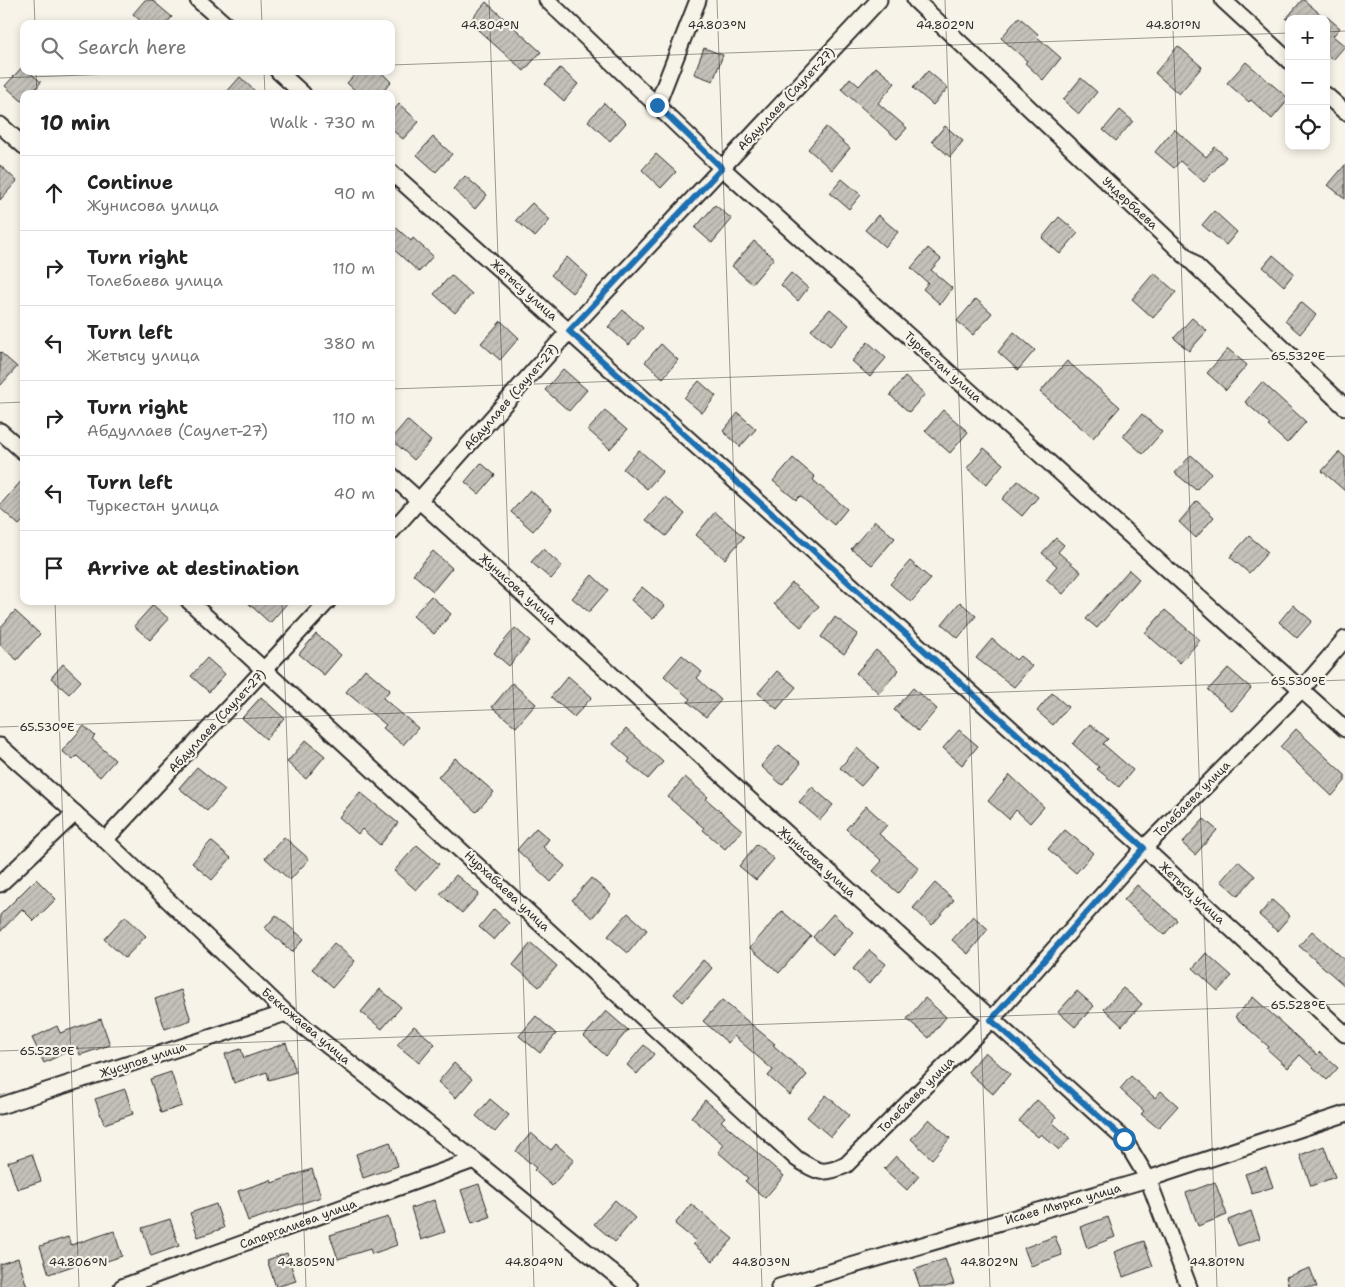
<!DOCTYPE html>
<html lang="en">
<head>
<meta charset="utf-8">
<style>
	:root { --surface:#fff; --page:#f6f6f6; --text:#222; --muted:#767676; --line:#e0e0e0 }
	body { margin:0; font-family:"Shantell Sans",sans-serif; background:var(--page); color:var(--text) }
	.controls { position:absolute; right:15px; top:15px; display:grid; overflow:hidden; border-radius:10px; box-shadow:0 2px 8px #0003 }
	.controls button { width:45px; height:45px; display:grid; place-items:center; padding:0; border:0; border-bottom:1px solid var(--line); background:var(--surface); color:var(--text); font:25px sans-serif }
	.stop { position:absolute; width:15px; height:15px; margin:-11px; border:4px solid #1f6fb2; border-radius:50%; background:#fff }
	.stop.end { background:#1f6fb2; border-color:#fff; box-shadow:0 1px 5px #0008 }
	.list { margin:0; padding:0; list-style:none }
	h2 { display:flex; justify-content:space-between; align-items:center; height:65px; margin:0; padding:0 20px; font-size:21px }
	h2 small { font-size:16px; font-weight:400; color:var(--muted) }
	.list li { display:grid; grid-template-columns:32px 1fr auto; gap:15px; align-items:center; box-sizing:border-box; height:75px; padding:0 20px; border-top:1px solid var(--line) }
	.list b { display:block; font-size:19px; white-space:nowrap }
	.list p { margin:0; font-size:16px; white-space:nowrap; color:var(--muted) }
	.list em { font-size:16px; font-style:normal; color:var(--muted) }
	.icon { flex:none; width:28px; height:28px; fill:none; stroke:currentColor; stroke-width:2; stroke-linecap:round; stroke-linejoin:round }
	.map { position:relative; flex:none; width:1345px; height:1287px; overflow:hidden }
	.search { position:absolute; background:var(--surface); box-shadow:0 2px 8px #0003; left:20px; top:20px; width:375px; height:55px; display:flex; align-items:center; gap:12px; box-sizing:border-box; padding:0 18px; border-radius:10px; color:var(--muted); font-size:19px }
	.panel { position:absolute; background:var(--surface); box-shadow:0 2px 8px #0003; left:20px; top:90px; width:375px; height:515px; border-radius:10px }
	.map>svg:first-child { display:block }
	.building { fill:url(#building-hatch); stroke:#2b2b2b }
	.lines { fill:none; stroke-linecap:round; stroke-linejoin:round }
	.street-casing { stroke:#2b2b2b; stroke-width:19 }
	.street { stroke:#f7f3e8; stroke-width:15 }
	.route { stroke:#1f6fb2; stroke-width:6 }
	.ticks { fill:none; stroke:#2b2b2b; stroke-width:1; stroke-opacity:0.45 }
	.labels { text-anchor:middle; stroke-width:4.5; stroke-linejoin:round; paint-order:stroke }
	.street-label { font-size:12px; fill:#2b2b2b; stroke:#f7f3e8 }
	.ticks-label { font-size:12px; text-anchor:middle; fill:#2b2b2b; stroke:#f7f3e8; stroke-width:4.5; stroke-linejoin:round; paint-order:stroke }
</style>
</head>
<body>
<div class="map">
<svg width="1345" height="1287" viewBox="0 0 1345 1287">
	<defs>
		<pattern id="building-hatch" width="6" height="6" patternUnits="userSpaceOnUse" patternTransform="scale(1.25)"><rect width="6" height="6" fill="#c4c1b9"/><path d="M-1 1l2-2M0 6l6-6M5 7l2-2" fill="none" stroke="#a9a69f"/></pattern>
	</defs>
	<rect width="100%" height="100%" fill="#f7f3e8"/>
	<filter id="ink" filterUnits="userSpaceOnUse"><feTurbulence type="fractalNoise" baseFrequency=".02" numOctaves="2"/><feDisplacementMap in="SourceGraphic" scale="10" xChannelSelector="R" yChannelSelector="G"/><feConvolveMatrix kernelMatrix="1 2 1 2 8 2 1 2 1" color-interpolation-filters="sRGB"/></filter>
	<g filter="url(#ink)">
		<!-- building -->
		<g class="building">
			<polygon points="145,0 152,0 172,17 166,24 144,24 133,14"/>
			<polygon points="1302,0 1304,0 1326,19 1286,19"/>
			<polygon points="486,2 541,52 524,71 469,22"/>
			<polygon points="1326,16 1340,28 1333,36 1345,46 1333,60 1326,54"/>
			<polygon points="1019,17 1038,34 1036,36 1061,58 1043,80 1025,63 1027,61 1001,38"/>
			<polygon points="1178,46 1202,67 1179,94 1155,73"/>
			<polygon points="704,48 723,55 713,81 694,74"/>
			<polygon points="1246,62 1289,99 1272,119 1251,100 1249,102 1227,83"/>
			<polygon points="23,66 24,71 28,71 41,82 31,94 24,94 24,103 5,86"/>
			<polygon points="876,67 895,83 878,103 907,128 897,139 841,89 850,78 859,86"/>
			<polygon points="560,68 578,84 564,101 545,84"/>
			<polygon points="358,71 380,71 391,82 381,94 359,94 347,83"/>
			<polygon points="928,71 948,88 933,105 913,88"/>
			<polygon points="240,77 258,94 225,94"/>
			<polygon points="1081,78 1097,92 1079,114 1063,100"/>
			<polygon points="604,103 626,123 610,141 588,121"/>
			<polygon points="399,104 419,122 403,139 391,129 391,114"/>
			<polygon points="1120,110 1133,121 1116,141 1103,130"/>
			<polygon points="945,126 963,141 950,157 932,141"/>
			<polygon points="826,127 850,148 832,170 808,149"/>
			<polygon points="1174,129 1206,157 1215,147 1226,157 1204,182 1180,161 1174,168 1155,152"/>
			<polygon points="433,137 452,154 436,172 417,155"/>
			<polygon points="656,154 676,172 661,188 642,170"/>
			<polygon points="0,165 17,181 0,200"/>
			<polygon points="1345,165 1345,199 1328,185"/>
			<polygon points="465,176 487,195 475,209 453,189"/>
			<polygon points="842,179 861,195 849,209 830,193"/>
			<polygon points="532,203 550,220 535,237 516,220"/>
			<polygon points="715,205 732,219 712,243 695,228"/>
			<polygon points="1214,211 1237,232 1226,245 1202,225"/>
			<polygon points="878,215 898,232 885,247 865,230"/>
			<polygon points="1059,217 1078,233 1060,254 1042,238"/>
			<polygon points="391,223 411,241 413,238 433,256 419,272 391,247"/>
			<polygon points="754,241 774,258 752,284 732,266"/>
			<polygon points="928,248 941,259 931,270 952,288 940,304 923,289 928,283 911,268"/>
			<polygon points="1273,255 1294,273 1284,286 1263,267"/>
			<polygon points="567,257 588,276 572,293 551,275"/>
			<polygon points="791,273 808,288 798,301 781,285"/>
			<polygon points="1154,273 1176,292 1153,318 1132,299"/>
			<polygon points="451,275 472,294 455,313 434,294"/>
			<polygon points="976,299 992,313 973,335 957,321"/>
			<polygon points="1301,302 1316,315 1300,334 1285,321"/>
			<polygon points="830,309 849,325 830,346 811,330"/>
			<polygon points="623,310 643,328 629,345 608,327"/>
			<polygon points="1192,318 1207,331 1189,351 1174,338"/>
			<polygon points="501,321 519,338 500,360 481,343"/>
			<polygon points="1014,332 1035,350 1018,370 998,352"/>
			<polygon points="868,342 886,358 870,377 852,361"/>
			<polygon points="661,344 678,360 663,378 645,362"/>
			<polygon points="1228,349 1247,365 1226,390 1207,373"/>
			<polygon points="0,352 17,367 0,386"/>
			<polygon points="1067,361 1120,407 1093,438 1040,392"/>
			<polygon points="563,369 587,390 569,411 545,390"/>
			<polygon points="905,377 925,394 909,412 890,395"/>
			<polygon points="699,381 716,396 702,413 684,398"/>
			<polygon points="1262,382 1306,422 1287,443 1268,426 1270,424 1245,402"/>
			<polygon points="943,410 968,432 950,453 925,431"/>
			<polygon points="605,411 627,430 610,449 588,430"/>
			<polygon points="738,413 756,429 740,447 723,431"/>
			<polygon points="1142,414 1162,432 1143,454 1123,436"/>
			<polygon points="407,420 431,441 414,460 391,439"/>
			<polygon points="984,448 1003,464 986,485 967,468"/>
			<polygon points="639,450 663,471 647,489 623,469"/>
			<polygon points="1339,452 1345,457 1345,491 1322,471"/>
			<polygon points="1191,455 1211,473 1196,490 1175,473"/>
			<polygon points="793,458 815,477 813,480 847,509 834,525 800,496 796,500 773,481"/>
			<polygon points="481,463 495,475 479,494 465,482"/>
			<polygon points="24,478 24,520 19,525 0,508 0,505"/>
			<polygon points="1018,481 1038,497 1022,516 1002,499"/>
			<polygon points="530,490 552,509 533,531 511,512"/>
			<polygon points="666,497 685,514 666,536 646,520"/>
			<polygon points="1197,501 1214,517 1196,538 1179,522"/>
			<polygon points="715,512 744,537 725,559 696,535"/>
			<polygon points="875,521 895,538 872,565 851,549"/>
			<polygon points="1249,536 1268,552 1249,573 1230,557"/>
			<polygon points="1056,538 1064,545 1058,552 1081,572 1063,594 1046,579 1057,566 1042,553"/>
			<polygon points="543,549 562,566 551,579 531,562"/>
			<polygon points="433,551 452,568 433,591 413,574"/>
			<polygon points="910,561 931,579 911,602 890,584"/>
			<polygon points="1129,570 1139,579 1097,628 1086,619"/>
			<polygon points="592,575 608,590 589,612 572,598"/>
			<polygon points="792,583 819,606 801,627 774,604"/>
			<polygon points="642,587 665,606 653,619 631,600"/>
			<polygon points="431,596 451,614 434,634 413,616"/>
			<polygon points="246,601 289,601 270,623"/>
			<polygon points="960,602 976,616 958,638 942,624"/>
			<polygon points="153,605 169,619 150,640 134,626"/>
			<polygon points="1293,605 1312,621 1297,638 1279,622"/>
			<polygon points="1165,610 1200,640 1180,663 1145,633"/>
			<polygon points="15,611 40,634 17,660 0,645 0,628"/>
			<polygon points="835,617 858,634 844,654 821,637"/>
			<polygon points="515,628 530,641 509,666 494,653"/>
			<polygon points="316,634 341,655 324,675 299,654"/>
			<polygon points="992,639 1016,660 1020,656 1032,666 1014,687 976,658"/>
			<polygon points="876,650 899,670 879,693 856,673"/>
			<polygon points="682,655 702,672 697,678 721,700 706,717 688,702 690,699 664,676"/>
			<polygon points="207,658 225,674 209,692 191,676"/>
			<polygon points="63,664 81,681 69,694 51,678"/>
			<polygon points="1228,668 1251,688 1232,711 1208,690"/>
			<polygon points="365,669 390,690 383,698 418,728 403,745 383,728 386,725 346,692"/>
			<polygon points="777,671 796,687 777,709 758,693"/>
			<polygon points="568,676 592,697 574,717 551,697"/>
			<polygon points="512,683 536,704 516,727 492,707"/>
			<polygon points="913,688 937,709 918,731 894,710"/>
			<polygon points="1052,693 1068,707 1053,725 1037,711"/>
			<polygon points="261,697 284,718 266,739 242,718"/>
			<polygon points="1090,724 1108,739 1103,744 1133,770 1119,787 1097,769 1099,767 1073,744"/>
			<polygon points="84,726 95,736 92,739 115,760 100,777 77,756 73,760 62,751"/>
			<polygon points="626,729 663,762 648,779 628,762 630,759 613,744"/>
			<polygon points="1296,729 1345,775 1345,781 1332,796 1280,747"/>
			<polygon points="959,730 978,746 962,765 943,748"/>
			<polygon points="306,740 325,756 306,779 287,762"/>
			<polygon points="779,745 801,763 782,785 761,766"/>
			<polygon points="857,748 878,767 861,786 840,768"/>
			<polygon points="455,758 494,792 476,812 438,777"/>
			<polygon points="197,767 225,790 207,811 179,788"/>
			<polygon points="1010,775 1044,807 1030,823 1016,810 1009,819 988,801"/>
			<polygon points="685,777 708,797 706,799 742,830 725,849 703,830 704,828 668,797"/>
			<polygon points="812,787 833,805 820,820 799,802"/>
			<polygon points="360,792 398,823 380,845 362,829 358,834 339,817"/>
			<polygon points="866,806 887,825 879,834 919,868 898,893 873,871 882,861 846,829"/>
			<polygon points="1204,819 1217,830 1195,855 1182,843"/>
			<polygon points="536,828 549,839 543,847 565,866 551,882 517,850"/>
			<polygon points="1065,830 1093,853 1076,873 1048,849"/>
			<polygon points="284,837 309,859 290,880 265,858"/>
			<polygon points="211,841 231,858 212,880 192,863"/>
			<polygon points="757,844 774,859 756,880 739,866"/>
			<polygon points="417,845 439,864 416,890 394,871"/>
			<polygon points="1238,861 1255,876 1238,896 1221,881"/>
			<polygon points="456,875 479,894 462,913 440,894"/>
			<polygon points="591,878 611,895 592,918 572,900"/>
			<polygon points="36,879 56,899 34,921 22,909 0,932 0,915"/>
			<polygon points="935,883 954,900 932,925 913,908"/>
			<polygon points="1137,885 1177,920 1164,935 1124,900"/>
			<polygon points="1272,900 1290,916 1277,931 1259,915"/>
			<polygon points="494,909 509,923 494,940 479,927"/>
			<polygon points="782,911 811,936 779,973 750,948"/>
			<polygon points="628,913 647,930 628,953 608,936"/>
			<polygon points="833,914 853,932 833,955 813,937"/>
			<polygon points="276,915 304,939 292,952 265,928"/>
			<polygon points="125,916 146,936 125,958 104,939"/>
			<polygon points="973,916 988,929 968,954 952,940"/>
			<polygon points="1312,931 1345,960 1345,986 1299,946"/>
			<polygon points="334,943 355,961 333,987 312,969"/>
			<polygon points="531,943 557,966 539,987 513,965"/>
			<polygon points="869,950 886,964 869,984 853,969"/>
			<polygon points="1206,953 1232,976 1218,991 1193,968"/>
			<polygon points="703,960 712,968 683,1002 674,994"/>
			<polygon points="1123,988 1142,1004 1122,1026 1104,1009"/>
			<polygon points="380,989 401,1007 382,1029 361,1012"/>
			<polygon points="181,990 191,1020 165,1029 155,999"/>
			<polygon points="1077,991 1094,1006 1075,1027 1058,1012"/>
			<polygon points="1253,997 1317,1055 1320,1052 1338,1068 1327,1080 1300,1055 1288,1068 1267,1049 1269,1047 1235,1017"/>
			<polygon points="925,998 946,1017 929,1038 907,1019"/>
			<polygon points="722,1000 775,1044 773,1045 807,1075 790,1095 768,1076 773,1070 734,1036 728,1043 703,1021"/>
			<polygon points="606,1011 628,1030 606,1056 584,1036"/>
			<polygon points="536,1016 556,1034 540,1053 519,1036"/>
			<polygon points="101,1019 110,1045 80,1055 77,1047 44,1063 32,1038 57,1026 60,1033"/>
			<polygon points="414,1026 435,1044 419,1063 397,1045"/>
			<polygon points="286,1043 296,1072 269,1080 267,1072 234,1083 225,1054 241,1049 244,1058"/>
			<polygon points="644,1045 654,1054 637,1074 627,1065"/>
			<polygon points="985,1052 1010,1074 993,1094 968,1072"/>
			<polygon points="454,1063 472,1079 456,1098 438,1082"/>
			<polygon points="171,1072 182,1106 161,1113 150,1079"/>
			<polygon points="1131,1076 1155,1098 1161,1091 1178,1106 1158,1128 1141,1114 1144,1111 1120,1089"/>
			<polygon points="125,1089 133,1114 104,1124 95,1099"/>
			<polygon points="826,1095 849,1115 831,1137 807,1117"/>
			<polygon points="490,1099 509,1115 495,1132 476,1116"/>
			<polygon points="705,1100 725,1117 721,1121 784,1176 765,1198 745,1181 748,1178 718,1152 724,1145 691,1117"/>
			<polygon points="1037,1100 1056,1117 1052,1122 1070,1138 1059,1150 1041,1134 1038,1137 1019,1121"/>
			<polygon points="929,1119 950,1138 932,1159 911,1139"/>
			<polygon points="531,1133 551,1150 556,1144 574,1160 552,1186 534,1170 536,1168 516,1151"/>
			<polygon points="390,1142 398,1166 363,1178 356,1154"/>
			<polygon points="1324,1146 1335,1177 1311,1186 1300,1155"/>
			<polygon points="32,1154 41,1181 17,1189 8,1162"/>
			<polygon points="896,1156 919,1176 907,1190 884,1169"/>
			<polygon points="1266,1167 1273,1187 1252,1194 1245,1174"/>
			<polygon points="312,1169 321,1197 248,1221 238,1191 271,1180 272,1183"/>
			<polygon points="1215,1182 1227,1215 1198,1226 1186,1193"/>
			<polygon points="479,1184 490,1217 472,1223 461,1190"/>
			<polygon points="434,1200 445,1232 421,1240 411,1208"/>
			<polygon points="615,1200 635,1218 615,1242 594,1224"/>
			<polygon points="216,1204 224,1228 198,1237 190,1213"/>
			<polygon points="691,1204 733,1239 713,1261 693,1244 696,1241 675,1224"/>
			<polygon points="1251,1211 1260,1238 1238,1246 1228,1220"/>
			<polygon points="388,1217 397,1245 372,1254 370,1249 338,1259 330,1235"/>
			<polygon points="1108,1217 1115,1237 1087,1248 1080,1227"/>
			<polygon points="170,1219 179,1246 151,1256 142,1228"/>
			<polygon points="114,1231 122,1256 98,1264 96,1258 49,1274 40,1246 68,1237 71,1245"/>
			<polygon points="1055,1236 1062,1255 1031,1266 1024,1248"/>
			<polygon points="1144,1241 1153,1266 1123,1277 1114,1252"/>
			<polygon points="287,1253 296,1281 276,1287 267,1260"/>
			<polygon points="18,1258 27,1287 0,1287 0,1264"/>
			<polygon points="945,1259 954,1284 945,1287 920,1287 914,1270"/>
			<polygon points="1310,1268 1317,1287 1289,1287 1286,1277"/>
		</g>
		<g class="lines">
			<!-- street casing -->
			<g class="street-casing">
				<g id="street">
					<polyline points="198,0 225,24"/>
					<polyline points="547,0 722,168 1345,729"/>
					<polyline points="915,0 1345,407"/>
					<polyline points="1223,0 1289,61"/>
					<polyline points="278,71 303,94"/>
					<polyline points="1326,95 1345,112"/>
					<polyline points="657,105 698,0"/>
					<polyline points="0,125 24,146"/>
					<polyline points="391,172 1144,848 1345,1034"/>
					<polyline points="0,431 24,452"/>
					<polyline points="391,475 1124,1139 1148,1179 1189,1287"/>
					<polyline points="391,532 569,331 879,0"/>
					<path d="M189,601L797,1159C819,1173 823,1175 846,1165L991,1020L1144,848L1301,690L1345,639"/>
					<polyline points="0,746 105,840 286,1013 474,1160 630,1287"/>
					<polyline points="105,840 328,601"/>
					<polyline points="0,884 75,813"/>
					<polyline points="0,1106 286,1013"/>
					<polyline points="122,1287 474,1160"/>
					<polyline points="779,1287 1148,1179 1345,1114"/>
				</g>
			</g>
			<!-- street -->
			<use href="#street" class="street"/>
		</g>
	</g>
	<g class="lines" filter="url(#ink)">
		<!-- route -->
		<polyline class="route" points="657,105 722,168 569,331 1144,848 991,1020 1124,1139"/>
	</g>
	<!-- ticks -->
	<path class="ticks" d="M34,0L35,24M261,0L262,24M489,0L534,1287M717,0L762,1287M945,0L990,1287M1172,0L1217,1287M1326,32L1345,31M391,65L1289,33M36,71L37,94M264,71L265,94M0,78L201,71M391,389L1345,356M0,403L24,402M55,601L79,1287M282,601L306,1287M0,727L1345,680M0,1051L1345,1004"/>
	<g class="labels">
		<!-- street labels -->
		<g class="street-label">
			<text transform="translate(786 99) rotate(-47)" y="4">Абдуллаев (Саулет-27)</text>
			<text transform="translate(1130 203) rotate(43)" y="4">Ундербаева</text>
			<text transform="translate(524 290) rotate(42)" y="4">Жетысу улица</text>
			<text transform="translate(943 367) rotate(42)" y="4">Туркестан улица</text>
			<text transform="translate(511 397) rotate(-49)" y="4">Абдуллаев (Саулет-27)</text>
			<text transform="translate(518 589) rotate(42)" y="4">Жунисова улица</text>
			<text transform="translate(217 721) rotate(-47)" y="4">Абдуллаев (Саулет-27)</text>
			<text transform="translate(1192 799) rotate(-45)" y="4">Толебаева улица</text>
			<text transform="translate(817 862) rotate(42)" y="4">Жунисова улица</text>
			<text transform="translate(507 891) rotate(43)" y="4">Нурхабаева улица</text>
			<text transform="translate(1192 893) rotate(43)" y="4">Жетысу улица</text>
			<text transform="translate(306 1026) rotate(40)" y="4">Беккожаева улица</text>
			<text transform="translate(143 1060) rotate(-18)" y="4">Жусупов улица</text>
			<text transform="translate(916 1095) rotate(-45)" y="4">Толебаева улица</text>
			<text transform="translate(1063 1204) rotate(-16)" y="4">Исаев Мырка улица</text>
			<text transform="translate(298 1224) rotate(-20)" y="4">Сапаргалиева улица</text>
		</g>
	</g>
	<g class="ticks-label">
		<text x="490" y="29">44.804°N</text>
		<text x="717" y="29">44.803°N</text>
		<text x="945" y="29">44.802°N</text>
		<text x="1173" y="29">44.801°N</text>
		<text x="1298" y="360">65.532°E</text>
		<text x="1298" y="685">65.530°E</text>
		<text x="47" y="731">65.530°E</text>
		<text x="1298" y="1009">65.528°E</text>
		<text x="47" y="1055">65.528°E</text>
		<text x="78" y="1266">44.806°N</text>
		<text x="306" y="1266">44.805°N</text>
		<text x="534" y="1266">44.804°N</text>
		<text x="761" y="1266">44.803°N</text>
		<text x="989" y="1266">44.802°N</text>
		<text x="1217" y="1266">44.801°N</text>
	</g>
</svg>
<div class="controls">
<button>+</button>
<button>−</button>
<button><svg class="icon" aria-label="locate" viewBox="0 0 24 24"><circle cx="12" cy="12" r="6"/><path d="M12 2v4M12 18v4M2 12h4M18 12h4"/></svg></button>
</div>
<div class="stop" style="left:1124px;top:1139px"></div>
<div class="stop end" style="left:657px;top:105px"></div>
<div class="search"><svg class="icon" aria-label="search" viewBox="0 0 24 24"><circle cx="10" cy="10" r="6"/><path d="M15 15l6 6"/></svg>Search here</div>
<section class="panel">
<h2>10 min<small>Walk · 730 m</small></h2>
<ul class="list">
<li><svg class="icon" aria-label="ahead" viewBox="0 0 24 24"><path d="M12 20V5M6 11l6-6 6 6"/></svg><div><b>Continue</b><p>Жунисова улица</p></div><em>90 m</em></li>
<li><svg class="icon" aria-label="right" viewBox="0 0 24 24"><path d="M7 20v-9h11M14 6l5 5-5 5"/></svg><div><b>Turn right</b><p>Толебаева улица</p></div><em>110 m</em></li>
<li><svg class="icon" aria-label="left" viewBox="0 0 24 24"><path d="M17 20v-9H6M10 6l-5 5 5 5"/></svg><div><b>Turn left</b><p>Жетысу улица</p></div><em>380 m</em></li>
<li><svg class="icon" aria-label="right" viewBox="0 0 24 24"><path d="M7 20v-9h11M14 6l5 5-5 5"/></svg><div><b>Turn right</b><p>Абдуллаев (Саулет-27)</p></div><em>110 m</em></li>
<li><svg class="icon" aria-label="left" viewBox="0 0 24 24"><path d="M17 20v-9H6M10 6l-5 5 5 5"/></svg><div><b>Turn left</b><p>Туркестан улица</p></div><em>40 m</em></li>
<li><svg class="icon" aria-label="arrive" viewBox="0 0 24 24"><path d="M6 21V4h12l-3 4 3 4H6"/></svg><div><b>Arrive at destination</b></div></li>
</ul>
</section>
</div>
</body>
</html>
